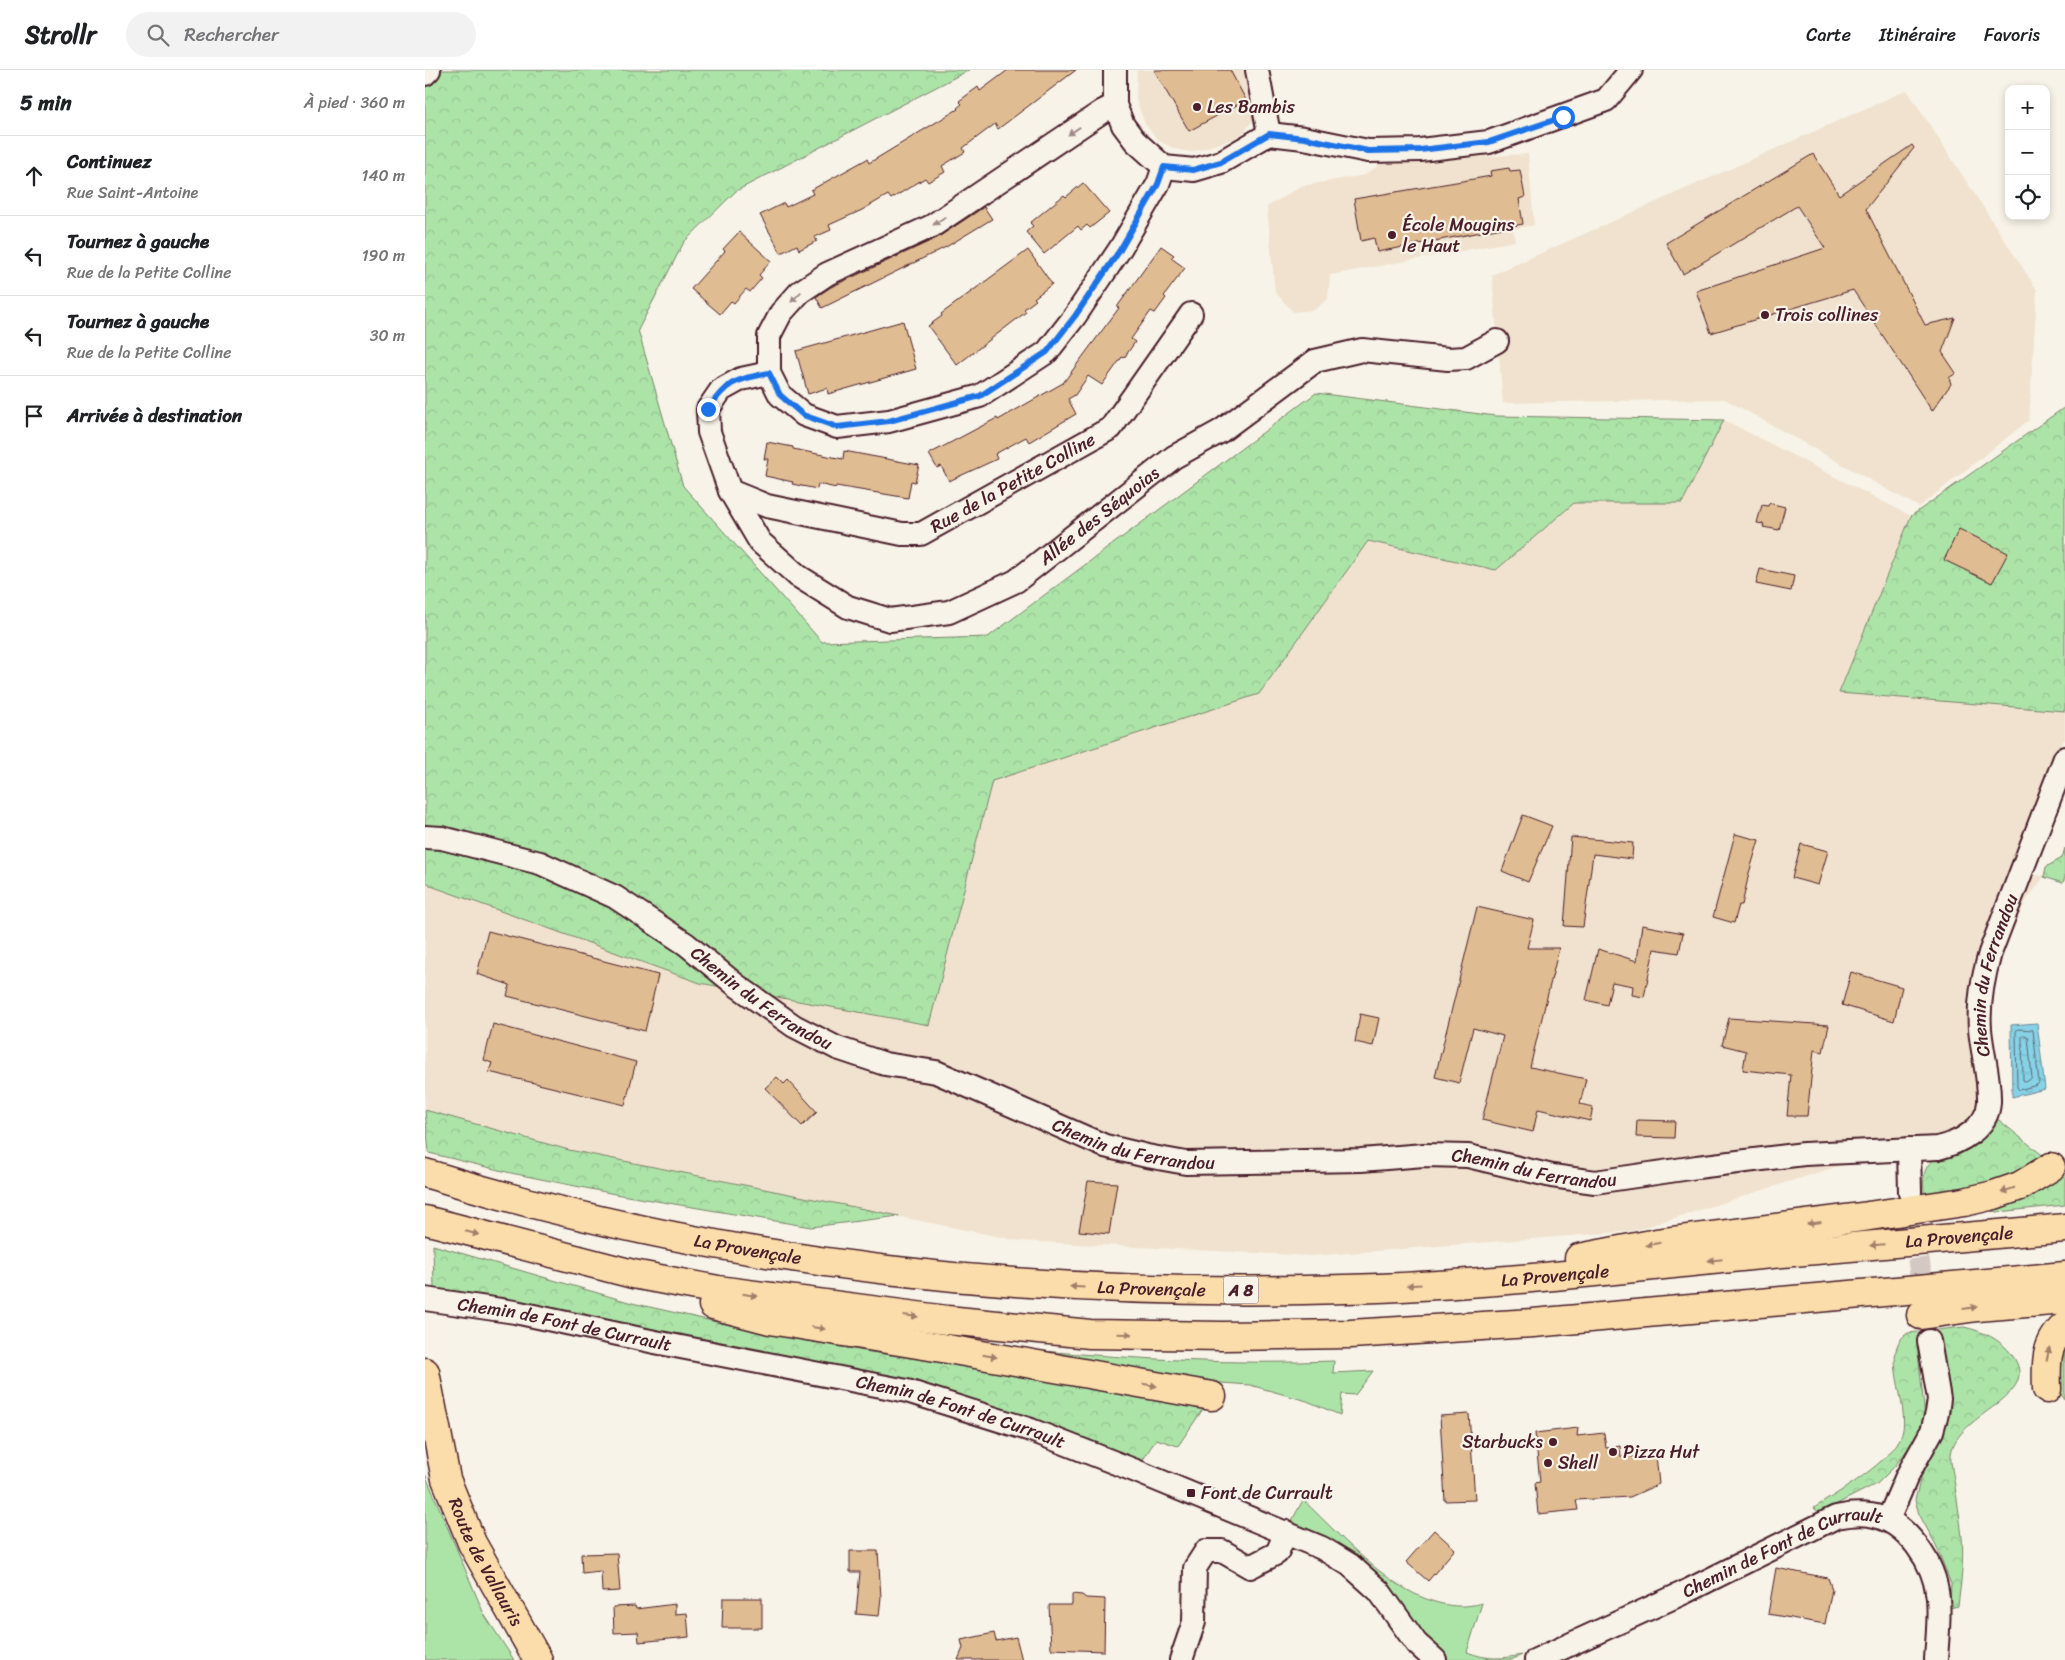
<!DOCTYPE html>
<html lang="fr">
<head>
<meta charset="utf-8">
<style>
	:root { --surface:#fff; --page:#f2f2f2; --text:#202124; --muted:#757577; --line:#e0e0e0 }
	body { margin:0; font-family:Sriracha,sans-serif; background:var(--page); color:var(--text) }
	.controls { position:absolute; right:15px; top:15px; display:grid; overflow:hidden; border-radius:10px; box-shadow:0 2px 8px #0003 }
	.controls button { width:45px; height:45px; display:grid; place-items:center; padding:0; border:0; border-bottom:1px solid var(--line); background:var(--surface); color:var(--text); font:25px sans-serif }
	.stop { position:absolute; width:15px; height:15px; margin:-11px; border:4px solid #1a73e8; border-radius:50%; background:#fff }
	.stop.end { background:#1a73e8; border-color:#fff; box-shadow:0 1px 5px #0008 }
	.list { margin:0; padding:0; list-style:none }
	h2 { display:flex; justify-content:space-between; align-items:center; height:65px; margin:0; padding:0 20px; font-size:21px }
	h2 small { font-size:16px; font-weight:400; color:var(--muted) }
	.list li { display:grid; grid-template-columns:32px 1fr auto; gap:15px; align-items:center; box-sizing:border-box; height:80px; padding:0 20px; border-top:1px solid var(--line) }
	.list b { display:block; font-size:19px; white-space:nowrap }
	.list p { margin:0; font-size:16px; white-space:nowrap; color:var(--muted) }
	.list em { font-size:16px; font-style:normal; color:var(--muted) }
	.icon { flex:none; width:28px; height:28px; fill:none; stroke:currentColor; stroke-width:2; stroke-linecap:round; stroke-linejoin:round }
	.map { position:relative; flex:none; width:1640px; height:1590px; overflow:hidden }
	header { display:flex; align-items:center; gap:30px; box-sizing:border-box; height:70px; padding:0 25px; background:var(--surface); border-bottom:1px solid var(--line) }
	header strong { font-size:24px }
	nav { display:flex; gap:28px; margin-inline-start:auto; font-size:18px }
	.search { width:350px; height:45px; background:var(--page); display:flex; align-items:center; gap:12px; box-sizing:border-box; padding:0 18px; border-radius:28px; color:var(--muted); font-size:19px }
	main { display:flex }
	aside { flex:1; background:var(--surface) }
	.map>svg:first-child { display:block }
	.built { fill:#f0e2ce }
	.green { fill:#ace4a8; stroke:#7b826a }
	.forest { fill:url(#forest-crowns); stroke:#7b826a }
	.water { fill:url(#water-ripples); stroke:#6e8a9b }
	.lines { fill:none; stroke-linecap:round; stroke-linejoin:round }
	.shore { stroke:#626776; stroke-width:1 }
	.building { fill:#e0bc92; stroke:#4a1f2b }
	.minor-tunnel { stroke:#d4c9c2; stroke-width:22; stroke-dasharray:22 11; stroke-linecap:butt }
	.minor-casing { stroke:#4a1f2b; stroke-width:26 }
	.major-casing { stroke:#4a1f2b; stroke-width:31 }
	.highway-casing { stroke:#4a1f2b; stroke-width:31 }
	.minor { stroke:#f7f3e8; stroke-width:22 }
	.major { stroke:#faddab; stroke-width:28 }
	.highway { stroke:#faddab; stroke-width:28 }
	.oneway { fill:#a0898a }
	.oneway2 { fill:#a27e6b }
	.route { stroke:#1a73e8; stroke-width:6 }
	.poi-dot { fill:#4a1f2b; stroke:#f7f3e8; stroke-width:2 }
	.labels { text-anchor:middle; stroke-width:4.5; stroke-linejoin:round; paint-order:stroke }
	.shield { fill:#f7f3e8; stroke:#7e5f64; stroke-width:1 }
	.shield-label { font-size:16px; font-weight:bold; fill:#4a1f2b }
	.poi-label { font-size:18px; fill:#4a1f2b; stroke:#f7f3e8; text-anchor:start }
	.street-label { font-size:18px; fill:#4a1f2b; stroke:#f7f3e8 }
</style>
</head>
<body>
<header>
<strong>Strollr</strong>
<div class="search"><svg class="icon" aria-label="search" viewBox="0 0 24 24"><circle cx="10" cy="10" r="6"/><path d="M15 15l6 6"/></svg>Rechercher</div>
<nav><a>Carte</a><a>Itinéraire</a><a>Favoris</a></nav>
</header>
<main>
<aside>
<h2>5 min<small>À pied · 360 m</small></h2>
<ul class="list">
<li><svg class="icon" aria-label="ahead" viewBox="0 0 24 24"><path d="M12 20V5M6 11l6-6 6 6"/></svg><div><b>Continuez</b><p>Rue Saint-Antoine</p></div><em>140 m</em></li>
<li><svg class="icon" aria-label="left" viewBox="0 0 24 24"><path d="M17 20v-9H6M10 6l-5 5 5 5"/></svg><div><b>Tournez à gauche</b><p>Rue de la Petite Colline</p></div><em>190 m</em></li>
<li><svg class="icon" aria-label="left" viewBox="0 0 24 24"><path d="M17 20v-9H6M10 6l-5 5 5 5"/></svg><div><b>Tournez à gauche</b><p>Rue de la Petite Colline</p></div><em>30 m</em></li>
<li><svg class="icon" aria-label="arrive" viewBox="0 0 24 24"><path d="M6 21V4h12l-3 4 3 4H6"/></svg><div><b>Arrivée à destination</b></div></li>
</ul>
</aside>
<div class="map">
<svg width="1640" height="1590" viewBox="0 0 1640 1590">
	<defs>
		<pattern id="forest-crowns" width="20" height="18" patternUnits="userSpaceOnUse" patternTransform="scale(1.25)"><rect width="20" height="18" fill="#ace4a8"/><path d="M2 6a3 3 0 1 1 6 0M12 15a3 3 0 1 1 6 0" fill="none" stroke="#96c391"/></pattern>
		<pattern id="water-ripples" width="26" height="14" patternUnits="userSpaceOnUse" patternTransform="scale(1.25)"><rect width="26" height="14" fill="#86d2e6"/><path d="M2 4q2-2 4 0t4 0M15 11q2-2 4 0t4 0" fill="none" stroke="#75b4c5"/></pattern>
	</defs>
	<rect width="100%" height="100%" fill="#f7f3e8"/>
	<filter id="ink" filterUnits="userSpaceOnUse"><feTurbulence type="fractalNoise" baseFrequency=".02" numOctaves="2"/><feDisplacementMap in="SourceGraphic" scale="10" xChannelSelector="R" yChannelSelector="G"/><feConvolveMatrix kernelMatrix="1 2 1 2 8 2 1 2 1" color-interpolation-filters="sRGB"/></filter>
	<g filter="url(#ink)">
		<!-- built -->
		<g class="built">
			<polygon points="712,0 822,0 832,44 820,61 808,69 766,82 750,79 734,71 720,54 711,29"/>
			<polygon points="1482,20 1612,220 1604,350 1494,437 1300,329 1078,333 1067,205"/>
			<polygon points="1103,84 1109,155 1088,159 1090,171 905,205 903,229 889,240 868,242 850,222 842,137 876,116 940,105 958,92"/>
			<polygon points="1299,350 1486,446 1414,623 1640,641 1640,669 1631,680 1587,798 1619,807 1601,831 1567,901 1565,944 1574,1026 1570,1047 1566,1058 1558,1067 1533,1085 1522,1088 1497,1090 1439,1088 1208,1161 887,1186 595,1171 144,1080 0,1040 0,810 6,816 504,955 567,711 834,624 943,471 1071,500 1149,433 1257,432"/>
		</g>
		<!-- green -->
		<g class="green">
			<path d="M617,1281C714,1289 811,1295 909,1291L908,1303L948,1301L930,1325L917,1324L915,1345L882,1331L825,1315L767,1311L617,1285Z"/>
			<polygon points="0,1404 59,1544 89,1590 0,1590"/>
			<path d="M878,1430C922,1471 990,1553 1057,1533L1042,1582C1063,1590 1076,1589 1097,1585L1086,1590H1021L1016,1587L865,1454Z"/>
		</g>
		<!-- forest -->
		<g class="forest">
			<polygon points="0,0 544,0 311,121 259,172 213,260 258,416 397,572 563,567 891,323 1071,346 1299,350 1257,433 1149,433 1071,500 943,471 834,624 567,711 504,955 275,913 6,816 0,810"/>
			<polygon points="1640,337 1640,641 1414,623 1486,446"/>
			<polygon points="1640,778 1640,807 1638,813 1619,807 1621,797 1637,788"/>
			<polygon points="0,1040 144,1080 474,1146 386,1157 190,1124 86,1103 4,1083"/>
			<path d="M1570,1047L1621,1088L1594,1108L1500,1128C1498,1115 1496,1097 1510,1089C1516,1086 1526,1088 1533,1085C1549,1078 1564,1064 1570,1047Z"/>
			<polygon points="1640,1103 1640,1135 1573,1142 1566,1141 1564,1139"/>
			<polygon points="8,1175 207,1233 349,1265 445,1282 577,1300 780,1336 753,1376 731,1369 716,1393 311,1281 208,1256 9,1219"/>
			<path d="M1539,1257C1557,1261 1576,1269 1587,1285C1619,1328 1532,1342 1526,1384C1525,1392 1528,1402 1529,1410C1532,1429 1535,1448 1537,1467C1539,1490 1536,1513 1533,1536L1525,1538L1526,1514L1511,1475L1494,1444L1490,1430L1496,1407L1523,1352L1526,1338L1515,1270L1492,1273L1500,1347L1491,1368L1470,1396L1453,1413L1394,1443L1389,1438C1412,1423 1468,1391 1477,1364C1486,1335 1453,1280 1483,1263Z"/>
			<polygon points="1640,1267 1640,1330 1631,1316"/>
		</g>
		<!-- water -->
		<polygon class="water" points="1612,953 1620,1019 1587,1027 1586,955"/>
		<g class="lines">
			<!-- shore -->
			<g class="shore">
				<polygon points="1593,959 1608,960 1614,1013 1612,1015 1594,1020 1592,1017 1591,962"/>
				<polygon points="1600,965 1603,967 1607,1008 1601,1012 1598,1010 1597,968"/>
			</g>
		</g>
		<!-- building -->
		<g class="building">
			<polygon points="583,0 651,0 573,59 570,54 538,78 540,82 517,96 520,102 503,112 500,108 466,129 463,125 437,140 404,155 406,160 390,167 392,171 374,180 372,175 356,183 335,145 359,133 361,137 388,124 386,120 442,89 444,93 533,39 532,38 537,34 534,31 553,17 555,21"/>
			<polygon points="729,0 805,0 821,30 764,61"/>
			<polygon points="1487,75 1489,78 1441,139 1500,255 1530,248 1517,282 1531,303 1524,308 1526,314 1507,341 1428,220 1286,263 1271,221 1400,178 1372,136 1258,204 1241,173 1388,84 1414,125"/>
			<polygon points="1084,98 1085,101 1095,100 1100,127 1094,129 1098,154 952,182 949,168 936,171 929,129 1043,110 1066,106 1065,101"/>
			<polygon points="658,113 684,143 665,158 662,155 656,160 653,156 619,184 601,162 608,156 605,153 639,125 641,127"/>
			<polygon points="559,137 567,149 521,177 397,238 391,227 406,217 512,168"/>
			<polygon points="314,162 346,191 334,205 337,208 325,222 321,219 309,233 306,231 295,244 266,219 300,181 298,179"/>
			<polygon points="736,176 749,185 746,188 760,198 739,226 741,228 730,243 726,241 706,269 710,272 699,288 697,287 677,315 663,306 650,325 643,329 651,344 604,372 601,367 570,384 572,389 524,411 516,396 512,398 504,384 572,348 573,350 638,313 694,238 692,237"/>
			<polygon points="603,180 627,214 609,228 611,230 599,239 601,242 532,295 503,256 517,246 516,244"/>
			<polygon points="478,251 491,299 403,324 402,318 383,324 371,281"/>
			<polygon points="342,372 368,377 368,379 418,389 419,381 494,395 490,412 486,411 483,428 411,416 411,418 393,414 392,419 367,414 368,412 340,406 343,389 339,389"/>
			<polygon points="1344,433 1360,437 1354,460 1338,457 1339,454 1332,453 1337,435 1343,436"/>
			<polygon points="1534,459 1583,483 1567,513 1519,490"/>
			<polygon points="1335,499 1369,506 1366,521 1331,514"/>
			<polygon points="1098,745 1127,756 1103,812 1077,801"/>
			<polygon points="1310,764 1334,770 1324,803 1317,835 1314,835 1309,853 1288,847"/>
			<polygon points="1146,767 1208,773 1207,789 1168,784 1158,857 1139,856"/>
			<polygon points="1376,774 1403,781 1393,815 1367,808"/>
			<polygon points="1052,837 1109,850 1102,878 1134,878 1105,997 1161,1009 1155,1034 1168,1037 1165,1051 1113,1039 1108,1062 1057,1050 1078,966 1048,958 1034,1013 1010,1007"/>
			<polygon points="1217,855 1258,863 1254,883 1229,879 1219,927 1207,925 1208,916 1187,912 1182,935 1161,930 1173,879 1212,891"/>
			<polygon points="63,861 233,905 220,961 82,926 85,915 52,904"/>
			<polygon points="1426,902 1477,917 1469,951 1417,935"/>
			<polygon points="935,944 954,948 948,976 930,972"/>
			<polygon points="1304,948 1404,955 1398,982 1389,980 1382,1046 1362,1046 1366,1005 1318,1000 1321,981 1297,975"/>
			<polygon points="68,954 211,992 200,1035 64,1002 67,993 59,990"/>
			<polygon points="352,1007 359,1014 363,1010 392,1042 377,1056 340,1018"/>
			<polygon points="1212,1050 1250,1051 1249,1068 1211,1067"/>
			<polygon points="663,1111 692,1113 684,1164 654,1161"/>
			<polygon points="1044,1344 1050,1430 1020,1431 1015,1346"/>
			<polygon points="1153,1358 1152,1366 1179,1363 1181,1378 1195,1376 1196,1387 1231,1385 1234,1414 1205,1427 1151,1430 1153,1440 1113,1444 1110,1413 1115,1412 1110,1363"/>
			<polygon points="1009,1460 1030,1479 1003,1511 981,1492"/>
			<polygon points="425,1481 453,1481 456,1527 454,1546 431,1544 435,1502 425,1502"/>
			<polygon points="192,1483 195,1521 177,1522 176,1501 157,1503 156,1484"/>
			<polygon points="1351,1498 1403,1508 1407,1519 1400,1554 1343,1544"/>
			<polygon points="647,1524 657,1525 661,1528 680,1529 679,1581 626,1579 624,1535 647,1535"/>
			<polygon points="298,1528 337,1528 337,1558 297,1558"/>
			<polygon points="250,1534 250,1544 262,1543 264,1567 214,1572 213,1562 189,1563 188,1537 210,1536 211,1539"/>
			<polygon points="569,1563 571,1571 591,1567 597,1590 533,1590 538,1578 536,1570"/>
		</g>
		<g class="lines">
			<!-- minor-tunnel -->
			<polyline class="minor-tunnel" points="1485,1123 1504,1271"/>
			<!-- minor casing -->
			<g class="minor-casing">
				<g id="minor">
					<polyline points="690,0 690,35 698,55 710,71 739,97 769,100 796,92 844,64 879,68 943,81 995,80 1064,72 1181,30 1206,0"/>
					<polyline points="832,0 844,64"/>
					<polyline points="0,4 4,0"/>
					<polyline points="690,35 678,41 507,156 402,204 375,222 356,243 344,266 344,303 355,325 379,345 412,357 464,351 555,326 622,282 650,246 695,179 733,114 739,97"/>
					<path id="s1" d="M344,303L316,309L296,320L283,339L284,362L305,421L342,436L477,464H496L686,358L766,244"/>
					<path id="s2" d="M305,421L335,472L373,506L423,537L465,550L524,542L591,511L749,387L796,361L890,291L937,280L1023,289L1041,288L1072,271"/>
					<path id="s3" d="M0,767L17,768L115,793L190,827L261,874L311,915L369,956L412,978L460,994L511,1002L680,1076L722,1086L761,1093L936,1090L999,1085L1043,1086L1127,1106L1170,1112L1272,1097L1379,1084L1513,1078C1534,1073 1563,1058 1564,1032C1565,1008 1557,983 1555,959C1553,932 1558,908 1565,883L1640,688"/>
					<polyline points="1484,1079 1485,1122"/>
					<path id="s4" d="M0,1229L90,1242L230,1272L482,1321L606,1360L711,1401L897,1478L925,1495L954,1521L991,1573L1010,1590"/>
					<polyline points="1463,1450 1482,1406 1507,1361 1512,1343 1514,1329 1504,1271"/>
					<polyline points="756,1590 769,1552 770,1498 781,1481 797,1481 825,1497 852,1483 861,1462"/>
					<path id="s5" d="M1111,1590L1258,1523L1411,1447C1422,1445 1433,1443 1445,1445C1482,1450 1510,1494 1513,1528C1515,1548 1512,1570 1511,1590"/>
				</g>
			</g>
			<!-- major casing -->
			<g class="major-casing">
				<g id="major">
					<path id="s6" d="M0,1302L21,1409L47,1473L113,1590"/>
				</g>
			</g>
			<!-- highway casing -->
			<g class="highway-casing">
				<g id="highway">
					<path id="s7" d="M0,1103C297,1195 610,1228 919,1219C1055,1216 1191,1200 1325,1186C1430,1176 1535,1167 1640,1158"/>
					<polyline points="0,1150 208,1204 293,1220 522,1250 665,1264 798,1266 925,1264 1108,1253 1640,1206"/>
					<polyline points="1154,1188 1232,1173 1437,1147 1539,1132 1569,1125 1595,1116 1626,1097"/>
					<polyline points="288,1235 345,1250 517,1278 787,1326"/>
					<polyline points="1496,1245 1552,1237 1640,1230"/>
					<path d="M1622,1319C1621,1294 1620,1273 1640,1256"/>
				</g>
			</g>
			<!-- minor -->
			<use href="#minor" class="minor"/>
			<!-- major -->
			<use href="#major" class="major"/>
			<!-- highway -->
			<use href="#highway" class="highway"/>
		</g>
		<!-- one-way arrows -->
		<defs><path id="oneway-solid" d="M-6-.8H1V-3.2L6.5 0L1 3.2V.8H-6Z" transform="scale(1.25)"/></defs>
		<g class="oneway">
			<use href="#oneway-solid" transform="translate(649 61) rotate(146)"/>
			<use href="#oneway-solid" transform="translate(514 151) rotate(147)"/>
			<use href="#oneway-solid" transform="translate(371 227) rotate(134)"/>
		</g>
		<g class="oneway2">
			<use href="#oneway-solid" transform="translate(1583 1120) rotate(161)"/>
			<use href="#oneway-solid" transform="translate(1389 1153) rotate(173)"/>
			<use href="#oneway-solid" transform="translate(47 1163) rotate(15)"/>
			<use href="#oneway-solid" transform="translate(1228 1174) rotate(170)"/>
			<use href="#oneway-solid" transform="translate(1452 1175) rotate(175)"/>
			<use href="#oneway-solid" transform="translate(1290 1190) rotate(174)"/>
			<use href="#oneway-solid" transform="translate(989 1215) rotate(177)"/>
			<use href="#oneway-solid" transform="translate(652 1217) rotate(-177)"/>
			<use href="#oneway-solid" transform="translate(325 1225) rotate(9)"/>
			<use href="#oneway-solid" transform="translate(1545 1238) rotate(-8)"/>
			<use href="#oneway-solid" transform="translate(486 1246) rotate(7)"/>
			<use href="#oneway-solid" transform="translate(393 1258) rotate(9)"/>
			<use href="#oneway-solid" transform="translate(700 1264) rotate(1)"/>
			<use href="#oneway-solid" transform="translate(1623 1284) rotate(-78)"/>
			<use href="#oneway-solid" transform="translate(565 1286) rotate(10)"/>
			<use href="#oneway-solid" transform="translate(725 1315) rotate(10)"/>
		</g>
	</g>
	<g class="lines" filter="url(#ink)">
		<!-- route -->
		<path class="route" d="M283,339C303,310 311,310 344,303L355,325L378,345L412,357L464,351L555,326L622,282L650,246L695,180L733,114L739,97L768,100L796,92L844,64L880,68L943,81L995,80L1064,72L1138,47"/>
	</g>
	<!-- markers -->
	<g class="poi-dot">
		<circle cx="772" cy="37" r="5"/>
		<circle cx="967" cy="165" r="5"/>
		<circle cx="1340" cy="245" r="5"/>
		<circle cx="1128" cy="1372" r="5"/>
		<circle cx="1188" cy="1382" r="5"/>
		<circle cx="1123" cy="1393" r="5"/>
		<rect x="761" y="1418" width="10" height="10" rx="2.5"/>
	</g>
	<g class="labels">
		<!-- shield labels -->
		<rect class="shield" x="798.5" y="1206.5" width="35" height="27" rx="4"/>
		<g class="shield-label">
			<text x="816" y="1226">A 8</text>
		</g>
		<!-- poi labels -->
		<g class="poi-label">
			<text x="782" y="43">Les Bambis</text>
			<text x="977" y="161">École Mougins<tspan x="977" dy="21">le Haut</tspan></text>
			<text x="1350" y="251">Trois collines</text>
			<text x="1118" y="1378" text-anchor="end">Starbucks</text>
			<text x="1198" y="1388">Pizza Hut</text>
			<text x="1133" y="1399">Shell</text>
			<text x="776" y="1429">Font de Currault</text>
		</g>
		<!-- street labels -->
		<g class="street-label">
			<text dy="6" stroke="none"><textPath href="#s1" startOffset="462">Rue de la Petite Colline</textPath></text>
			<text dy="6" stroke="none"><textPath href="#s2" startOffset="452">Allée des Séquoias</textPath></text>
			<text dy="6" stroke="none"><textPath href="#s3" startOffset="1799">Chemin du Ferrandou</textPath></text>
			<text dy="6" stroke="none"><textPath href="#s3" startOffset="379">Chemin du Ferrandou</textPath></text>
			<text dy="6" stroke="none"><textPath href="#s3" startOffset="784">Chemin du Ferrandou</textPath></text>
			<text dy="6" stroke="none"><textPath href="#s3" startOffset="1189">Chemin du Ferrandou</textPath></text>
			<text dy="6" stroke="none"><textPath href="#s7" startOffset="1548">La Provençale</textPath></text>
			<text dy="6" stroke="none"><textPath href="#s7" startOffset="332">La Provençale</textPath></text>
			<text dy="6" stroke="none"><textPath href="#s7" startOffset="1142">La Provençale</textPath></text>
			<text dy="6" stroke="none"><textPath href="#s7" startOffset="738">La Provençale</textPath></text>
			<text dy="6" stroke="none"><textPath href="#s4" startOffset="142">Chemin de Font de Currault</textPath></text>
			<text dy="6" stroke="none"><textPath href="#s4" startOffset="548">Chemin de Font de Currault</textPath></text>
			<text dy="6" stroke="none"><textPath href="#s5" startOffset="271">Chemin de Font de Currault</textPath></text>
			<text dy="6" stroke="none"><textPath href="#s6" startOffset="201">Route de Vallauris</textPath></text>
		</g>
	</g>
</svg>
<div class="controls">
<button>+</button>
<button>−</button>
<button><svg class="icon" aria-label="locate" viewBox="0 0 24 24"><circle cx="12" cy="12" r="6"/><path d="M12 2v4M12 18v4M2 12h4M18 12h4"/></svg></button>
</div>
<div class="stop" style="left:1138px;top:47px"></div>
<div class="stop end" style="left:283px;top:339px"></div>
</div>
</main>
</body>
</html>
